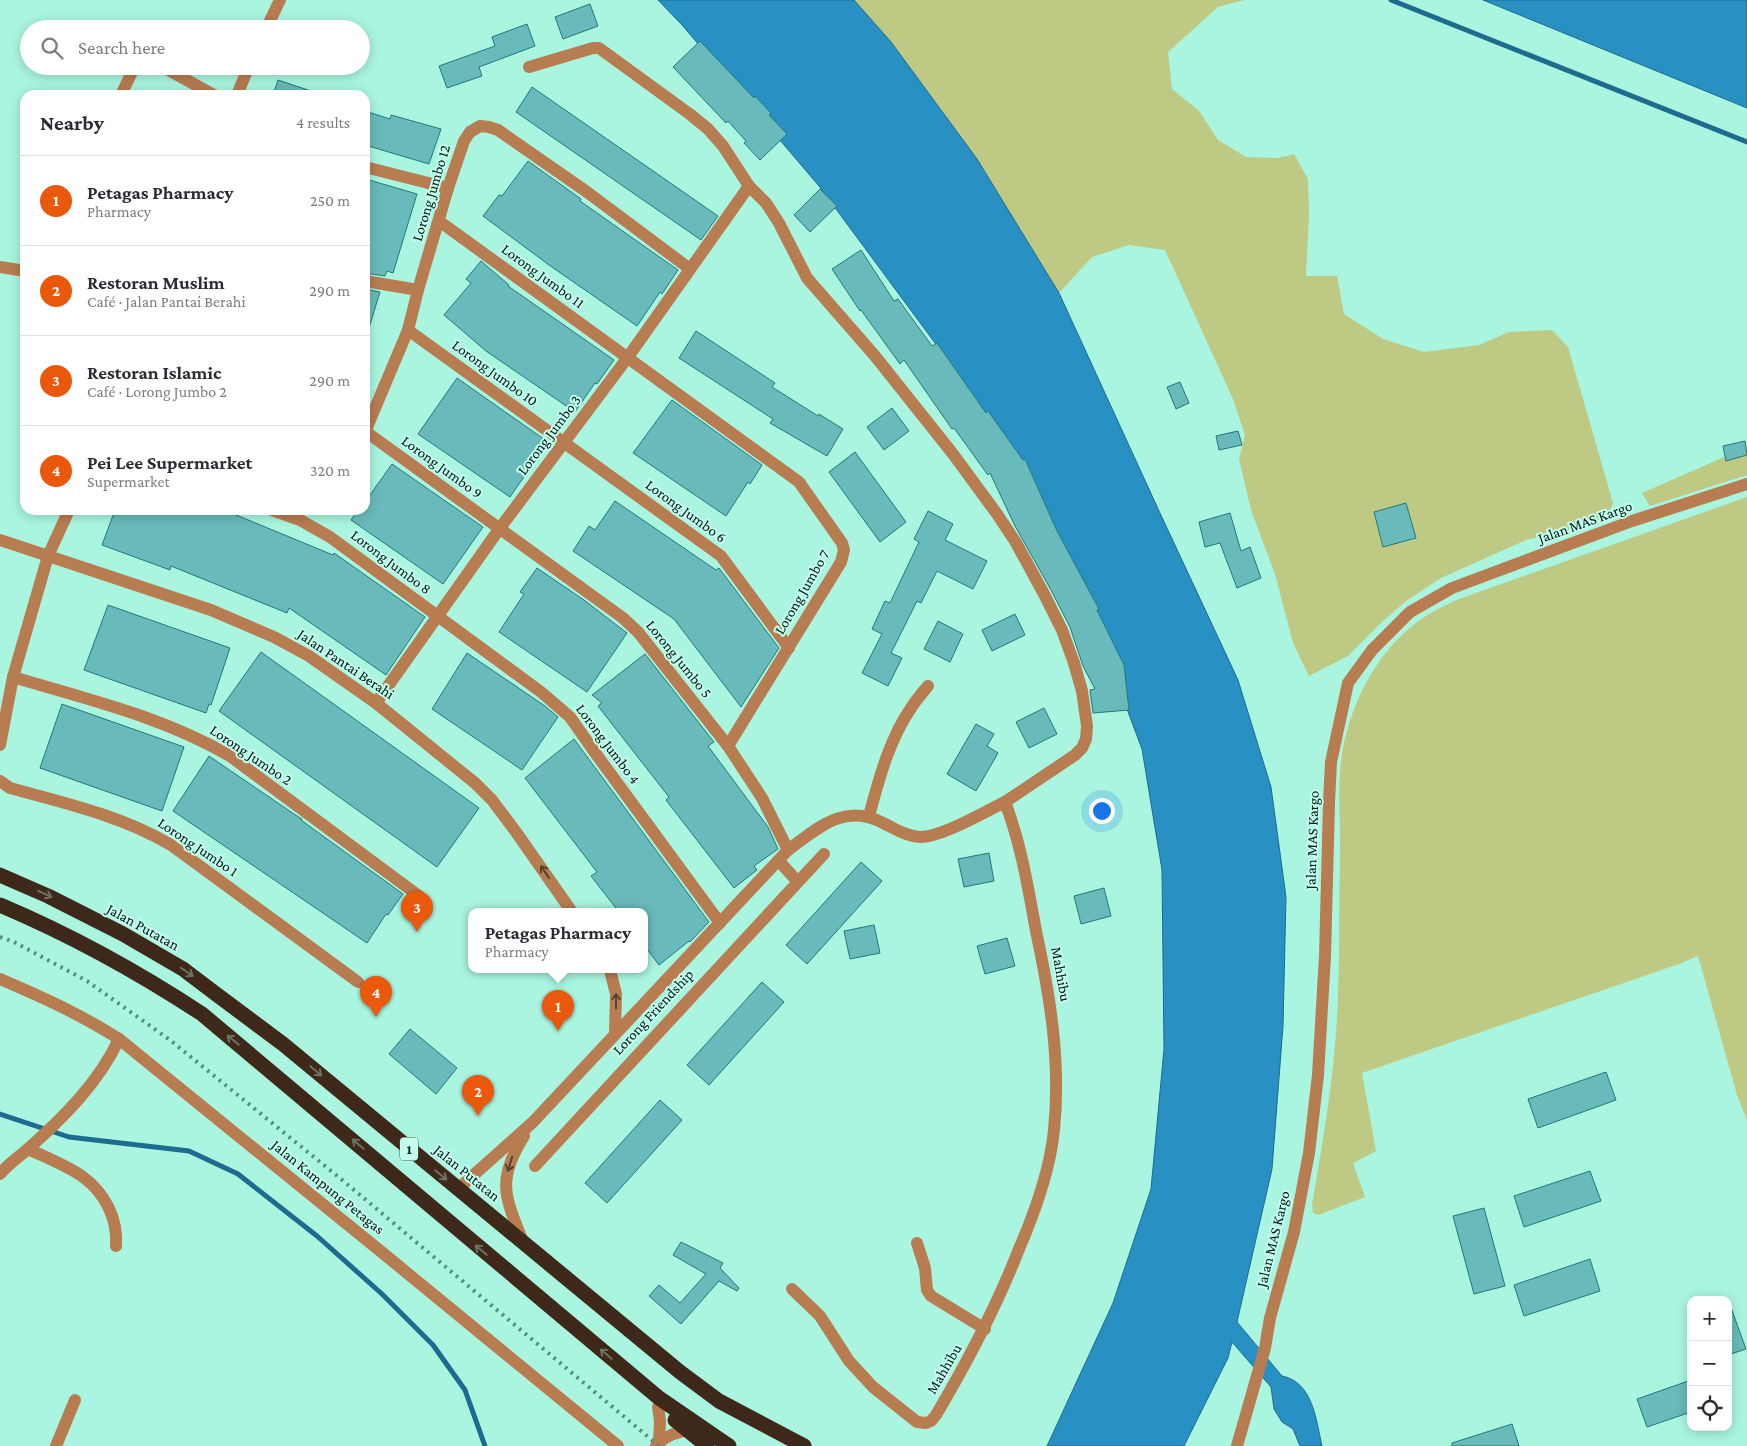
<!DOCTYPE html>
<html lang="en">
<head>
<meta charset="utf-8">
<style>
	:root { --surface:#fff; --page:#f7f7f7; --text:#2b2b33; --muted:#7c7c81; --line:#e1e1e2; --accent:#ea580c }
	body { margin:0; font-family:"Crimson Pro",serif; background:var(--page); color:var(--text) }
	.controls { position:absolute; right:15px; bottom:15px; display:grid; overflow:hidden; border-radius:10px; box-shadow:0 2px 12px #0003 }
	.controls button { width:45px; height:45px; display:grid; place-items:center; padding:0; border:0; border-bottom:1px solid var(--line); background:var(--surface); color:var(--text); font:25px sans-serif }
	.you { position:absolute; left:1101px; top:810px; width:18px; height:18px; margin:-12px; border:4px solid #fff; border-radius:50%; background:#1a73e8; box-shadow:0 0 0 8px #1a73e833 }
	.badge { display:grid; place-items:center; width:32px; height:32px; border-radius:50%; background:var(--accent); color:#fff; font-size:16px; font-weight:700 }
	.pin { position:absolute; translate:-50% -41px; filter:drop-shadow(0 1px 2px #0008) }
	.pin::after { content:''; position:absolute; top:26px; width:18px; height:15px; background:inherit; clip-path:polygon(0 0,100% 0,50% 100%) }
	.popup { position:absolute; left:468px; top:908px; width:180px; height:65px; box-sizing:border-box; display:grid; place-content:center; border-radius:10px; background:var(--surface); filter:drop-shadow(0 1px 4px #0005); font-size:16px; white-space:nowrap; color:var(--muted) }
	.popup b { font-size:19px; color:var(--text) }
	.popup::after { content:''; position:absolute; left:50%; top:100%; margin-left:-10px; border:10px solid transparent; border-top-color:var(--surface) }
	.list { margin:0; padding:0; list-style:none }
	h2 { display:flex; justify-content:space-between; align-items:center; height:65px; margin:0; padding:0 20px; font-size:21px }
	h2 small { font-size:16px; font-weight:400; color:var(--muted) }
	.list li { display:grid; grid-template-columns:32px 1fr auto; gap:15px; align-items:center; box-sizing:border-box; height:90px; padding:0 20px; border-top:1px solid var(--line) }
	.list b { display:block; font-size:19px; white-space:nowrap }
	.list p { margin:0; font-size:16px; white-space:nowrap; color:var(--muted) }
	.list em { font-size:16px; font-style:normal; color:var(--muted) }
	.icon { flex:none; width:28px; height:28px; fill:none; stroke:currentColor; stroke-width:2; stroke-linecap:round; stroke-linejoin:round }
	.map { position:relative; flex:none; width:1747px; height:1446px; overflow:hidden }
	.search { position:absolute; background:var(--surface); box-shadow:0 2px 12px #0003; left:20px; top:20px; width:350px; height:55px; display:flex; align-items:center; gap:12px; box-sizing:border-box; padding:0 18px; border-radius:28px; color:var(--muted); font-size:19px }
	.panel { position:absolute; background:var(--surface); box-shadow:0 2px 12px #0003; left:20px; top:90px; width:350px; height:425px; border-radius:15px }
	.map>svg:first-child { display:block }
	.green { fill:#bec983 }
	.water { fill:#2990c4; stroke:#1d6b8e }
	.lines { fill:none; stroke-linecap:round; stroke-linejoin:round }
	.stream { stroke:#1d6b8e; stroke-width:5 }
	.building { fill:#69baba; stroke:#21797a }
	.street { stroke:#b87c51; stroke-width:12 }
	.highway { stroke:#3e2819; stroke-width:15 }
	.rail { stroke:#588a7d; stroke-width:4; stroke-dasharray:2.5 5; stroke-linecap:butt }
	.oneway { stroke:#53442e }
	.oneway2 { stroke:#6d7364 }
	.labels { text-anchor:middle; stroke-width:4; stroke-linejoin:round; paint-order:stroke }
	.shield { fill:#c3ffee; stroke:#3b5c53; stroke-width:1 }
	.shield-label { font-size:14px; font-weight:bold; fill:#011611 }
	.street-label { font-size:15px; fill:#011611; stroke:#c3ffee }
</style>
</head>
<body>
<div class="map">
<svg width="1747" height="1446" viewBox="0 0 1747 1446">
	<rect width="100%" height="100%" fill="#a9f5e0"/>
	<!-- green -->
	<g class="green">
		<polygon points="854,0 1244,0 1218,7 1168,52 1172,89 1199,111 1218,140 1246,157 1278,158 1294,154 1308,179 1309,216 1306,276 1337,276 1344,314 1383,339 1424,352 1479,345 1509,332 1552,330 1568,347 1613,503 1607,517 1591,524 1526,540 1441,578 1406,601 1381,623 1348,656 1309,676 1293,643 1275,574 1251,510 1239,459 1245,435 1233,399 1165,250 1129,245 1092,257 1059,293 977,159 891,42"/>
		<polygon points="1747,447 1747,475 1650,506 1642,493"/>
		<path d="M1747,497V1120L1737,1095L1698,956L1679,964L1362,1073L1376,1151L1353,1163L1365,1197L1318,1215L1313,1213L1312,1205C1324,1135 1336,1066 1338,995C1340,945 1339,895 1340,844C1340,817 1338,789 1341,761C1348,708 1375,652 1420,620C1431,612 1444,606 1456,600Z"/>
	</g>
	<!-- water -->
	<g class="water">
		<path d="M658,0H854L891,42L977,159L1059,293L1159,511L1238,680L1271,787L1286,897L1283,1026L1272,1169L1237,1322L1282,1376C1313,1382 1316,1420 1322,1446H1300L1293,1429L1282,1422L1274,1409L1271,1387L1232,1342L1228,1358L1184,1446H1047L1113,1303L1151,1189L1164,1049L1162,870L1142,749L1083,592L952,366L819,186L682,25Z"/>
		<polygon points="1483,0 1747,0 1747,108"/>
	</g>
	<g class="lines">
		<!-- stream -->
		<g class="stream">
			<polyline points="1391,0 1747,142"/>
			<polyline points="0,1114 69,1137 189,1151 238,1174 317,1236 382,1294 433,1345 465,1390 485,1446"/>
		</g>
	</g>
	<!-- building -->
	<g class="building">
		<polygon points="590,4 598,26 563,39 555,17"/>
		<polygon points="527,24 535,46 479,67 482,76 447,88 439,66 495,46 492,37"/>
		<polygon points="700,41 754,98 755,96 771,113 769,115 787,134 760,160 744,143 746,141 728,121 726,123 673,67"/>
		<polygon points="278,80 317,93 316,95 273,95"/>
		<polygon points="532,87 718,216 701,240 516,112"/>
		<polygon points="365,111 390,119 391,115 441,129 429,164 365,145"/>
		<polygon points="528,161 581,199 580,201 678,270 662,294 660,292 637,326 549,265 483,216 499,195 502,196"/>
		<polygon points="369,180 417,194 393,273 387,271 385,276 365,273 365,194"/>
		<polygon points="820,189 837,206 810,232 794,215"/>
		<polygon points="861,250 894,301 898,299 932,346 937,343 986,413 988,411 1023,460 1025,459 1057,531 1099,609 1097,610 1124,665 1129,710 1093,713 1090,690 1095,689 1083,666 1070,627 1051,590 1015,526 990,473 988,475 954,428 952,429 904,360 900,364 861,310 860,311 832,269"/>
		<polygon points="481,261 509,285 508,286 614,360 597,384 595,383 575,412 486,351 444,315 471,283 466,279"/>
		<polygon points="365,289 380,292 368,331 365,330"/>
		<polygon points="696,331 775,383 772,387 818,416 819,414 843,429 827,456 770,423 773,419 679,358"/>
		<polygon points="457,378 548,442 510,497 418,434"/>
		<polygon points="1180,382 1189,403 1176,409 1167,387"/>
		<polygon points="672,400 762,465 750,484 748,482 726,516 633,453"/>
		<polygon points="892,408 909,431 884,450 867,427"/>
		<polygon points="1238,431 1242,445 1219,450 1216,436"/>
		<polygon points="1745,441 1747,455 1726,461 1723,446"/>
		<polygon points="855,452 906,522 880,542 829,472"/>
		<polygon points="392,464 483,527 443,584 351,520 358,510 365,510 365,502"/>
		<polygon points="615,501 716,570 719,568 779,648 741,707 674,619 573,551 589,526 595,530"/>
		<polygon points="1406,503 1416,538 1383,547 1374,512"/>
		<polygon points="115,510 224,510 333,555 334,553 425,617 386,675 289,608 287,613 171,566 170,570 102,545"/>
		<polygon points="928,511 953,524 945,540 987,561 973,589 937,571 921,603 917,601 891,653 902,658 888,686 862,673 882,634 872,629 885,601 890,603 919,542 914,539"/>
		<polygon points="1230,513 1241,551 1250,547 1261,578 1237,588 1220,543 1205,547 1199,522"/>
		<polygon points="537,568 584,600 627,633 587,692 499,632 524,594 520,592"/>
		<polygon points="108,605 230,648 211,705 209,704 206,713 84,670"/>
		<polygon points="1015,614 1025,635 992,651 982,630"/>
		<polygon points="938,621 963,634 950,662 924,649"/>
		<polygon points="261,652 479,808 437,867 219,711"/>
		<polygon points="467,653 545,706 558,717 522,770 432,709"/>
		<polygon points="645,654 714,742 708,746 768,827 778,849 754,866 757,870 734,888 666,800 669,797 598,706 602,703 592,695"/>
		<polygon points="62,704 184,747 162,811 40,768"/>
		<polygon points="1044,708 1057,734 1029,748 1016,722"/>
		<polygon points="976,724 994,734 987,746 998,753 976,791 947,774"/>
		<polygon points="574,739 709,922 690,942 689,941 659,965 644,945 644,912 619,912 591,876 597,872 525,778"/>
		<polygon points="209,756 297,816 302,819 301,820 403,894 388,915 386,914 367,943 173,811"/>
		<polygon points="989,853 994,881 964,887 958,859"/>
		<polygon points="861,862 882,881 807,964 786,945"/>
		<polygon points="1104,888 1111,916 1081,924 1074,896"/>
		<polygon points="874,925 880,953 850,959 844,931"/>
		<polygon points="1007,938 1015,966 985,974 977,946"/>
		<polygon points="762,982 784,1002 709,1085 687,1065"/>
		<polygon points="410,1029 457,1068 436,1094 389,1054"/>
		<polygon points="1606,1072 1616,1100 1538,1128 1528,1099"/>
		<polygon points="660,1100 682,1120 607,1203 585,1183"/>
		<polygon points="1590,1171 1601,1201 1524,1227 1514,1196"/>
		<polygon points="1484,1208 1505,1286 1474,1294 1453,1216"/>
		<polygon points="681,1242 723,1263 720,1268 739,1288 737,1291 719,1281 681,1324 649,1296 659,1285 680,1303 706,1274 673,1255"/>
		<polygon points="1590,1259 1600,1291 1524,1316 1514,1285"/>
		<polygon points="1730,1305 1746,1349 1728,1355 1728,1306"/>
		<polygon points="1691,1380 1691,1412 1647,1427 1637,1399"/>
		<polygon points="1512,1424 1519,1446 1452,1446 1452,1443"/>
	</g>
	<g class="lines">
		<!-- street -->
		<g class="street">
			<polyline points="266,29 280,0"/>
			<polyline points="161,66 214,95"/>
			<polyline points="529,67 593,48 599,48 691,115 708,129 723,146 749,186 766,203 779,223 807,278 875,356 953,454 997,514 1015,541 1044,594 1062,630 1074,663 1082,691 1087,726 1086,739 1082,748 1075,755 1005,802"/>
			<polyline points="121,95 135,66"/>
			<polyline points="237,95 249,66"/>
			<polyline points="365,167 448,188"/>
			<polyline points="439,221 799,482 842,543 844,550 841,562 728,746"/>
			<polyline points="0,267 25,271"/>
			<polyline points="365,281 418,290"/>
			<polyline points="408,330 721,556 789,648"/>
			<polyline points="365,431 623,618 638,632 728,746 762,798 788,850"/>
			<polyline points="365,432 408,330 418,290 448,188 464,141 470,132 480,126 489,127 498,130 587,192 690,269"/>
			<polyline points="272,510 300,520 330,537 541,692 570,717 596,754 720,923"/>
			<polyline points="0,540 211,610 274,637 309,656 376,703 475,783 492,800 516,832 572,912"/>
			<path d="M13,677C86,699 164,717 230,756L419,896"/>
			<polyline points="376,703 500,528 628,357 749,186"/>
			<polyline points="0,745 13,677 48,556 69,510"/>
			<path d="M0,781L10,788C65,803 122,816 171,845L358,982"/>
			<path d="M869,816C879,779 889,740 911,708C916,700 922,693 928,686"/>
			<polyline points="779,861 797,881"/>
			<polyline points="610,970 616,994 615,1033"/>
			<path d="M0,979C42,997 80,1014 119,1039L384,1254L618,1446"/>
			<path d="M28,1149C43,1156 70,1167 83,1177C105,1193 118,1219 116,1246"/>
			<polyline points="535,1166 824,854"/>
			<path d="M0,1174C9,1163 19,1157 29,1148C64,1117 99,1082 119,1039"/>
			<path d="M458,1189L533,1122L788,850C817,829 843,803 881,822C894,828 905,836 920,837C942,837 984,812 1005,802C1021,844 1028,887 1036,931C1050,996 1061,1062 1054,1130C1050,1171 1035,1212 1019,1249C996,1308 968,1361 936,1415L931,1421L926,1423L917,1422L873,1387L849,1361L820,1316L792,1289"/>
			<path d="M523,1242C505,1197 496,1180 524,1136"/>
			<polyline points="917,1243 925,1268 927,1290 931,1296 985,1329"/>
			<polyline points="658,1407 660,1421 659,1442"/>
			<polyline points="56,1446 75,1400"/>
			<path d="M656,1446C664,1436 676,1433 687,1430"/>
			<polyline points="1237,1446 1265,1348 1270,1318 1294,1232 1309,1153 1318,1075 1325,956 1329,803 1331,762 1348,683 1372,650 1410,612 1452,588 1632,521 1747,484"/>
		</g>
		<!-- highway -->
		<g class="highway">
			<polyline points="0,875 48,896 123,934 183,969 216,994 283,1044 680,1372 719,1401 804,1446"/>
			<path d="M0,905C71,935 138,972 202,1014L659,1398L729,1446"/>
			<polyline points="675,1420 707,1446"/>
		</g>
		<!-- rail -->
		<polyline class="rail" points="0,937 14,942 87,981 170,1040 341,1179 659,1446"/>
	</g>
	<!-- one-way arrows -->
	<defs><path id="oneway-shaft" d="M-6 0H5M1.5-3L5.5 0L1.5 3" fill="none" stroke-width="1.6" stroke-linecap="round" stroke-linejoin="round" transform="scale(1.25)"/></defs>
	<g class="oneway">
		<use href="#oneway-shaft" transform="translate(545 872) rotate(-124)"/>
		<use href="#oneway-shaft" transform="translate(616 1001) rotate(-90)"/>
		<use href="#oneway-shaft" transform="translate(510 1164) rotate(107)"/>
	</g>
	<g class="oneway2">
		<use href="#oneway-shaft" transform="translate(45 894) rotate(25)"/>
		<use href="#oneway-shaft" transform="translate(187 972) rotate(35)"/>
		<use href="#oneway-shaft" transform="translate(233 1040) rotate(-141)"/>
		<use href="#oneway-shaft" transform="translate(316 1071) rotate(40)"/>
		<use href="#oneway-shaft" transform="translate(358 1144) rotate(-140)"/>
		<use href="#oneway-shaft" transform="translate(441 1175) rotate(40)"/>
		<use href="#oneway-shaft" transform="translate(481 1250) rotate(-140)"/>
		<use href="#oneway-shaft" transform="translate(606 1354) rotate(-140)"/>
	</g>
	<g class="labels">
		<!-- shield labels -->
		<rect class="shield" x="400" y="1137.5" width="18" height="23" rx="4"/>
		<g class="shield-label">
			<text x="409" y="1154">1</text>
		</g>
		<!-- street labels -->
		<g class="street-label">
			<text transform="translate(431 193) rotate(-73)" y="5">Lorong Jumbo 12</text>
			<text transform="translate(543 276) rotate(36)" y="5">Lorong Jumbo 11</text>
			<text transform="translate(495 373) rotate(36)" y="5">Lorong Jumbo 10</text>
			<text transform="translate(549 435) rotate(-53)" y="5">Lorong Jumbo 3</text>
			<text transform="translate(442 467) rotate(36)" y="5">Lorong Jumbo 9</text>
			<text transform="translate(686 511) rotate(36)" y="5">Lorong Jumbo 6</text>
			<text transform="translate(1585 522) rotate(-20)" y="5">Jalan MAS Kargo</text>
			<text transform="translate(391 562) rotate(37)" y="5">Lorong Jumbo 8</text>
			<text transform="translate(802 592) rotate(-60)" y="5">Lorong Jumbo 7</text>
			<text transform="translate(679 659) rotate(51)" y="5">Lorong Jumbo 5</text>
			<text transform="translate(346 664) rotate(34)" y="5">Jalan Pantai Berahi</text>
			<text transform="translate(608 744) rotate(53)" y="5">Lorong Jumbo 4</text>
			<text transform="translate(251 755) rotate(34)" y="5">Lorong Jumbo 2</text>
			<text transform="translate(1312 840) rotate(-88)" y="5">Jalan MAS Kargo</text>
			<text transform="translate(198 847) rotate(34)" y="5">Lorong Jumbo 1</text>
			<text transform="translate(143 927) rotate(29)" y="5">Jalan Putatan</text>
			<text transform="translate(1061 974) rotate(80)" y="5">Mahhibu</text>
			<text transform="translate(653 1012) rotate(-47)" y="5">Lorong Friendship</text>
			<text transform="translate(467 1173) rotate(39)" y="5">Jalan Putatan</text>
			<text transform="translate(328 1187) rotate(39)" y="5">Jalan Kampung Petagas</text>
			<text transform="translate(1273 1239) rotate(-76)" y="5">Jalan MAS Kargo</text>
			<text transform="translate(944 1369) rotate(-60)" y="5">Mahhibu</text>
		</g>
	</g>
</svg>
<div class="controls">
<button>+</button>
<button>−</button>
<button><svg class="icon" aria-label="locate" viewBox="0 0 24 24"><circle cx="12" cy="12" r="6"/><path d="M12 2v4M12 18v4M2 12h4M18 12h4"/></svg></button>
</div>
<div class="you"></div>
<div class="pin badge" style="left:558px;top:1031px">1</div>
<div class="popup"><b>Petagas Pharmacy</b>Pharmacy</div>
<div class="pin badge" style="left:478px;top:1116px">2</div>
<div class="pin badge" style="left:417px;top:932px">3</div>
<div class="pin badge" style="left:376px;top:1017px">4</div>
<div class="search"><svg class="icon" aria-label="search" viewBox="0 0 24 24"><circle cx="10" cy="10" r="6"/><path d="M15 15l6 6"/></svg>Search here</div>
<section class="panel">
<h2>Nearby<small>4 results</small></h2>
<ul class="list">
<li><span class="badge">1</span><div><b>Petagas Pharmacy</b><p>Pharmacy</p></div><em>250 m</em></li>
<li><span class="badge">2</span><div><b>Restoran Muslim</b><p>Café · Jalan Pantai Berahi</p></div><em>290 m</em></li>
<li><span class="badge">3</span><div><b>Restoran Islamic</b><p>Café · Lorong Jumbo 2</p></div><em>290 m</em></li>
<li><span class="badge">4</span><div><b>Pei Lee Supermarket</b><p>Supermarket</p></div><em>320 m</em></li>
</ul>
</section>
</div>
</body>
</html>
